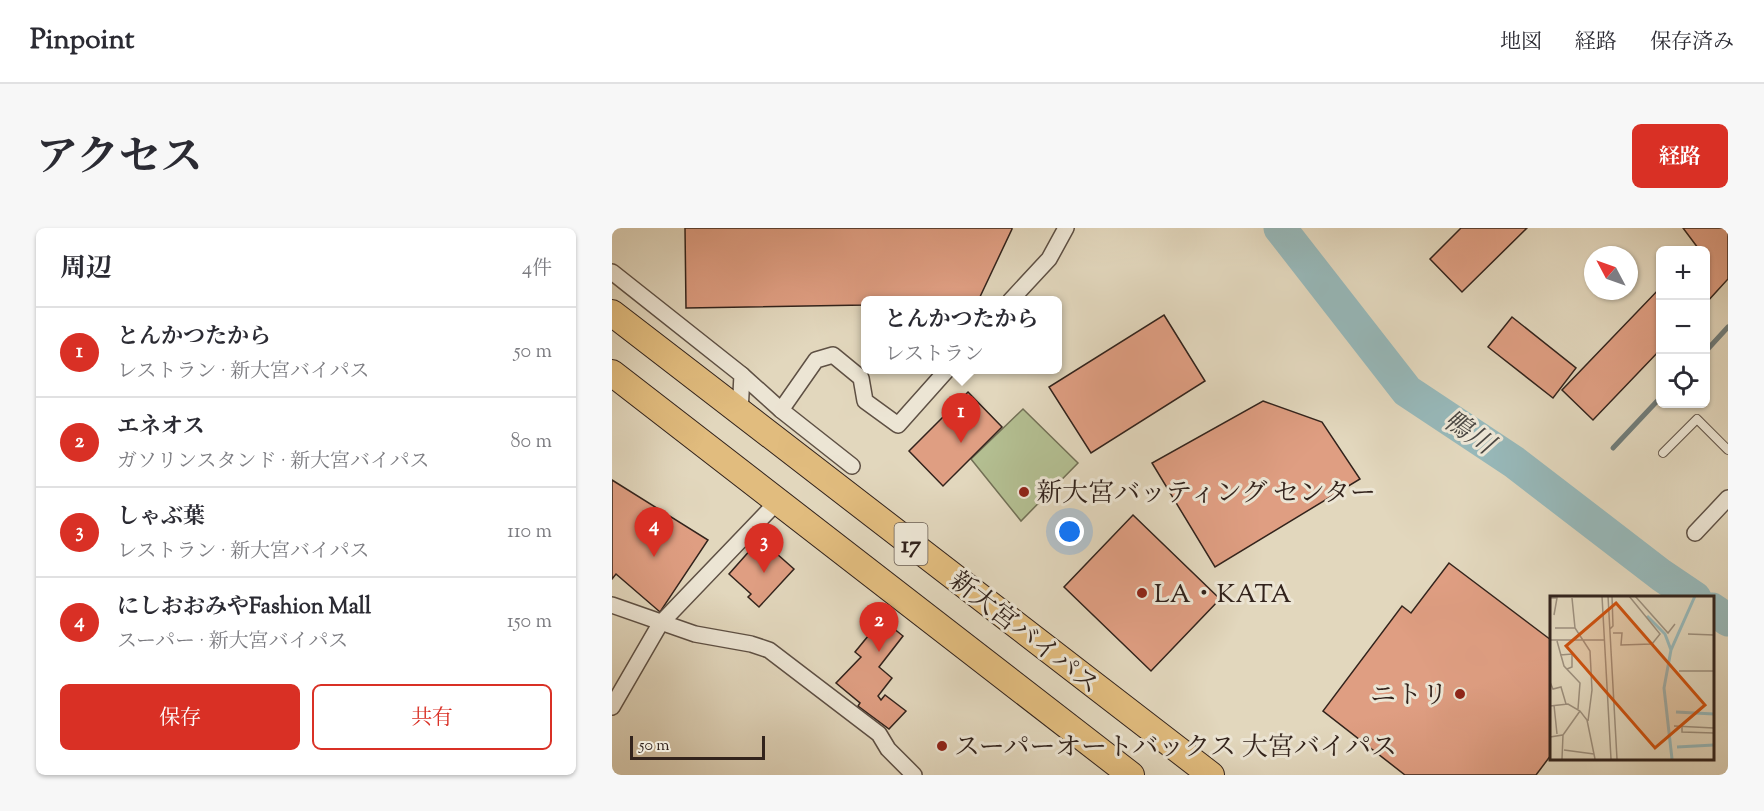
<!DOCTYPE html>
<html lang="ja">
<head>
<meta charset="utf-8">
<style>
	:root { --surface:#fff; --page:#f7f7f7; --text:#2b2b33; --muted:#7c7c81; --line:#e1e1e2; --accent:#d93025 }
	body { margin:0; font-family:"Sorts Mill Goudy","Noto Serif JP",serif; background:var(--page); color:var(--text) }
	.controls { position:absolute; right:18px; top:18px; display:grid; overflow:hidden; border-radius:9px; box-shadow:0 2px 4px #0004 }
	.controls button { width:54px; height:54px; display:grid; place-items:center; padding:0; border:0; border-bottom:2px solid var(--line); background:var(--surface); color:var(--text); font:30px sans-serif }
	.compass { position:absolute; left:972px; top:18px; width:54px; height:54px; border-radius:50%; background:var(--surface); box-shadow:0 2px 4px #0004; rotate:311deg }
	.scale { position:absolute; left:18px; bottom:15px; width:135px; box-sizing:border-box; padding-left:6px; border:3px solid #32231c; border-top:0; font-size:16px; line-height:21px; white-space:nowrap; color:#32231c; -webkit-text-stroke:4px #ece5d4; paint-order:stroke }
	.you { position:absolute; left:458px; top:304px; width:21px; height:21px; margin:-15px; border:4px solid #fff; border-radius:50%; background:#1a73e8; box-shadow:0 0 0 9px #1a73e833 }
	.badge { display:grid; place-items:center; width:39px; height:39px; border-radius:50%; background:var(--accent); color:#fff; font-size:20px; font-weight:700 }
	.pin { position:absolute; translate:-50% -50px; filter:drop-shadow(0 2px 3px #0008) }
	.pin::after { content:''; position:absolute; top:32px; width:21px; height:18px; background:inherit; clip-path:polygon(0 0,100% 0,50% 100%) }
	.popup { position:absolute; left:249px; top:68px; width:201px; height:78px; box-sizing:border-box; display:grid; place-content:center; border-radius:9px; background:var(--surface); filter:drop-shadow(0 2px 4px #0005); font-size:20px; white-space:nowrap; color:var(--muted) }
	.popup b { font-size:22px; color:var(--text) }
	.popup::after { content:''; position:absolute; left:50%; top:100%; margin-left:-12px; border:12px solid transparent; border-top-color:var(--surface) }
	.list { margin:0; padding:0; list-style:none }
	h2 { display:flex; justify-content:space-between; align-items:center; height:78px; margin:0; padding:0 24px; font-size:26px }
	h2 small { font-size:20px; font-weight:400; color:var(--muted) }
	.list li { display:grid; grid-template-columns:39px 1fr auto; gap:18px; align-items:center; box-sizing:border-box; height:90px; padding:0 24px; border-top:2px solid var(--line) }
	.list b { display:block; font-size:22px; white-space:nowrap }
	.list p { margin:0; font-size:20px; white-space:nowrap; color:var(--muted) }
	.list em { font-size:20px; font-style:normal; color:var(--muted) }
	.actions { display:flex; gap:12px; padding:18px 24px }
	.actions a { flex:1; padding:14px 0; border:2px solid var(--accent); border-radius:9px; text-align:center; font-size:21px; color:var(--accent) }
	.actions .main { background:var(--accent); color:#fff }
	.icon { flex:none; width:33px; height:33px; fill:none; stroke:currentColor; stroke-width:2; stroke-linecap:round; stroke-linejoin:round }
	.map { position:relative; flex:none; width:1116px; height:547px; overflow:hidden; border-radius:9px }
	header { display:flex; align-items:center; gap:36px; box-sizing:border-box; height:84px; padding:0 30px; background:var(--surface); border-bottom:2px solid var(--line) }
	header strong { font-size:28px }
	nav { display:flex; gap:33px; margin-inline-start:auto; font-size:21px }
	.intro { display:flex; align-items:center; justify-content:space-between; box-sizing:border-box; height:144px; padding:0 36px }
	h1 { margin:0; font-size:42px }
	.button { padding:15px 27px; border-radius:9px; background:var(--accent); color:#fff; font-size:21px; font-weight:700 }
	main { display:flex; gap:36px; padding:0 36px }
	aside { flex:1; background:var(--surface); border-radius:9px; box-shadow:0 2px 4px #0004 }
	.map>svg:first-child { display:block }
	.green { fill:#b3be91; stroke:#727056; stroke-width:1.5 }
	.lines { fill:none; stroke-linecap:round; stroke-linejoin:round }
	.stream { stroke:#6f7c7a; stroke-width:5 }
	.river { stroke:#97b8b9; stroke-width:33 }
	.building { fill:#df9e82; stroke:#32231c; stroke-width:1.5 }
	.service-casing { stroke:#5e5044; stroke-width:10 }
	.minor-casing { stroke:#5e5044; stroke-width:18 }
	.trunk-casing { stroke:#32231c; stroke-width:28 }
	.service { stroke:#ece5d4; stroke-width:8 }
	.minor { stroke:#ece5d4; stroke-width:15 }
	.trunk { stroke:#e1bc7e; stroke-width:26 }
	.poi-dot { fill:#8f2418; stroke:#ece5d4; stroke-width:2 }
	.labels { text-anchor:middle; stroke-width:6; stroke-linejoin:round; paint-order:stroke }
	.shield { fill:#ece5d4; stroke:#6a5d53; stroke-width:1.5 }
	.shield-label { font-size:24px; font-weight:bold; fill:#32231c }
	.poi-label { font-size:26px; fill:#32231c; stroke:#ece5d4; text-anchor:start }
	.street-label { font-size:26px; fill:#32231c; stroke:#ece5d4 }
	.water-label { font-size:27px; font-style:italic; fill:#4b4843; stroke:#ece5d4 }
	.inset-river { fill:none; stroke:#97b8b9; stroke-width:3 }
	.inset-road { fill:none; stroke:#9c8f7d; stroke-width:1.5 }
	.view { fill:#cd510e; fill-opacity:0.15; stroke:#cd510e; stroke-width:3 }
	.inset-edge { fill:none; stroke:#32231c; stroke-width:3 }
</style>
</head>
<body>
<header>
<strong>Pinpoint</strong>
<nav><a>地図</a><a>経路</a><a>保存済み</a></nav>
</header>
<div class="intro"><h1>アクセス</h1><a class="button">経路</a></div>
<main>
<aside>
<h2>周辺<small>4件</small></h2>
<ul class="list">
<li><span class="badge">1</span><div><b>とんかつたから</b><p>レストラン · 新大宮バイパス</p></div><em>50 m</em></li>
<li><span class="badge">2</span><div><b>エネオス</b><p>ガソリンスタンド · 新大宮バイパス</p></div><em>80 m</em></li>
<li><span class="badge">3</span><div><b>しゃぶ葉</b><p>レストラン · 新大宮バイパス</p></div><em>110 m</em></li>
<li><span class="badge">4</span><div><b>にしおおみやFashion Mall</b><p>スーパー · 新大宮バイパス</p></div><em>150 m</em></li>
</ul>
<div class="actions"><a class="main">保存</a><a>共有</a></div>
</aside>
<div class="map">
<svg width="1116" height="547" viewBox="0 0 1116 547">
	<rect width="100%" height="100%" fill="#e2d7bd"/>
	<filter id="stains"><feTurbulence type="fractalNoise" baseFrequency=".00333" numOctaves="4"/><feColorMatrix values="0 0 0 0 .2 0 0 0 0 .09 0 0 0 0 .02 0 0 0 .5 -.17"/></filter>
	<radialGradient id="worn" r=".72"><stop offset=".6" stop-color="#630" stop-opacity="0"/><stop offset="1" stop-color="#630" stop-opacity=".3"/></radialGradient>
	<!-- green -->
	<polygon class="green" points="411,181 466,235 409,293 359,231"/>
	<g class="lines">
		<!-- stream -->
		<g class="stream">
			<polyline points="1094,123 1116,99"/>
			<polyline points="1001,220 1048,170"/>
		</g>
		<!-- river -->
		<g class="river">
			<polyline points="668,0 795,163 902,234 1049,347 1083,370"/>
			<polyline points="1100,381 1116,392"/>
		</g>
	</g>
	<!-- building -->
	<g class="building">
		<polygon points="73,0 400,0 400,1 366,73 253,73 253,77 74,80"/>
		<polygon points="849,0 915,0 850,64 818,31"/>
		<polygon points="1071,0 1116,0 1116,51 1094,75 1094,22 1084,22 1086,20"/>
		<polygon points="1048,60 1048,122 981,192 950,162"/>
		<polygon points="552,87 593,153 479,225 437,159"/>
		<polygon points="900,89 964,140 941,170 876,119"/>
		<polygon points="356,164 390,199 331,258 297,223"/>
		<polygon points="651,173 710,194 748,251 603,339 540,235"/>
		<polygon points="0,252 96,312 48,384 4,346 0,351"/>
		<polygon points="521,287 608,371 539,443 452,359"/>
		<polygon points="148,311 182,341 147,379 136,369 139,366 117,346"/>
		<polygon points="837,335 939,412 939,527 924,547 793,547 711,483 790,378 799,385"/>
		<polygon points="270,391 291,408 267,439 280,450 266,468 269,472 273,467 294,483 277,501 246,478 248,475 224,455 249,429 243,424"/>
	</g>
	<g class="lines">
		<!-- service casing -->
		<g class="service-casing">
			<polyline id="service" points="1051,225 1085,191 1116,222"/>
		</g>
		<!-- minor casing -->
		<g class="minor-casing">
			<g id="minor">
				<polyline points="0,44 130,147 128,184"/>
				<polyline points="398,73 437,31 454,0"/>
				<polyline points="130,147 169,182 240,238"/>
				<polyline points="169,182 204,132 221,127 249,150 253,173 286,197 335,142"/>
				<polyline points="1083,305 1116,270"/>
				<polyline points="0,377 83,406 139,416 157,422 267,506 276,521 302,547"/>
				<polyline points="0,479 48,396 166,273"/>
			</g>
		</g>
		<!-- trunk casing -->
		<g class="trunk-casing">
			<g id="trunk">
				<polyline points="0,85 599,547"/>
				<polyline points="0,145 519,547"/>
			</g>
		</g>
		<!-- service -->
		<use href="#service" class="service"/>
		<!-- minor -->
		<use href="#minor" class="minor"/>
		<!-- trunk -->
		<use href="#trunk" class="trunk"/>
	</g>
	<!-- markers -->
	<g class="poi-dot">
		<circle cx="412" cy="264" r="6"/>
		<circle cx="530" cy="365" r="6"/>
		<circle cx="848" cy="466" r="6"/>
		<circle cx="330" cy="518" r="6"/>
	</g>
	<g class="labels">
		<!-- shield labels -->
		<rect class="shield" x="282.5" y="295" width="33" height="42" rx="4.5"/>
		<g class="shield-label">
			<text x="299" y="324">17</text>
		</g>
		<!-- poi labels -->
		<g class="poi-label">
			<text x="424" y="273">新大宮バッティング センター</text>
			<text x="542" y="374">LA・KATA</text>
			<text x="836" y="475" text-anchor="end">ニトリ</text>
			<text x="342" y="527">スーパーオートバックス 大宮バイパス</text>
		</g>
		<!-- street labels -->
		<g class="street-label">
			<text transform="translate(413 404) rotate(38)" y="9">新大宮バイパス</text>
		</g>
		<!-- water labels -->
		<g class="water-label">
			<text transform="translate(857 204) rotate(34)" y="9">鴨川</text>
		</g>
	</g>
	<!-- overview -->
	<g transform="translate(938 368)">
		<rect width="164" height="164" fill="#e2d7bd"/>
		<path class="inset-river" d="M97,20L115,38L121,54M126,116L164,118M127,151L164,149M122,163L114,92L121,54L145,0"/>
		<path class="inset-road" d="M52,0L61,163M58,0L67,163M85,0L118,37L125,28M0,2H7L4,19M22,2L25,32L40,55L42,94L38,125M5,32H25M60,33L63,30L62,0M63,37H72L71,49L102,48L110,38L79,0M138,38L164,39M0,44H54M7,45L14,70L30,87L28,113M10,59L22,58V71L17,73M129,75H164M0,86L3,93L11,91L16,108M4,109L7,138M0,110L18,108L30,115L37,124L45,163M124,130L164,132M132,130V136L164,137M13,139L30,115M0,141L13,139L12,163M14,154L44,158"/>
		<path class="view" d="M66,7L155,109L105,152L16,50Z"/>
		<rect width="164" height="164" class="inset-edge"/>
	</g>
	<rect width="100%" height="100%" filter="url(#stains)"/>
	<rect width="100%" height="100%" fill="url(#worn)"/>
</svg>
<div class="controls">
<button>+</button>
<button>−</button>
<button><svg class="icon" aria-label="locate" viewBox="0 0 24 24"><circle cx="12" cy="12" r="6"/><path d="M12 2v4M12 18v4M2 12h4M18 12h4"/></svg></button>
</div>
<svg class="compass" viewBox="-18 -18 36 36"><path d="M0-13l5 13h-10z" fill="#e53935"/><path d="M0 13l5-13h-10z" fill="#7c7c81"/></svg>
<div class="scale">50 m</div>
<div class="you"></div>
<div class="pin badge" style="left:349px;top:215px">1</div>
<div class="popup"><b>とんかつたから</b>レストラン</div>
<div class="pin badge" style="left:267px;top:424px">2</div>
<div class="pin badge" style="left:152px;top:345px">3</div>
<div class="pin badge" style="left:42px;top:329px">4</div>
</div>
</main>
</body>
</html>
